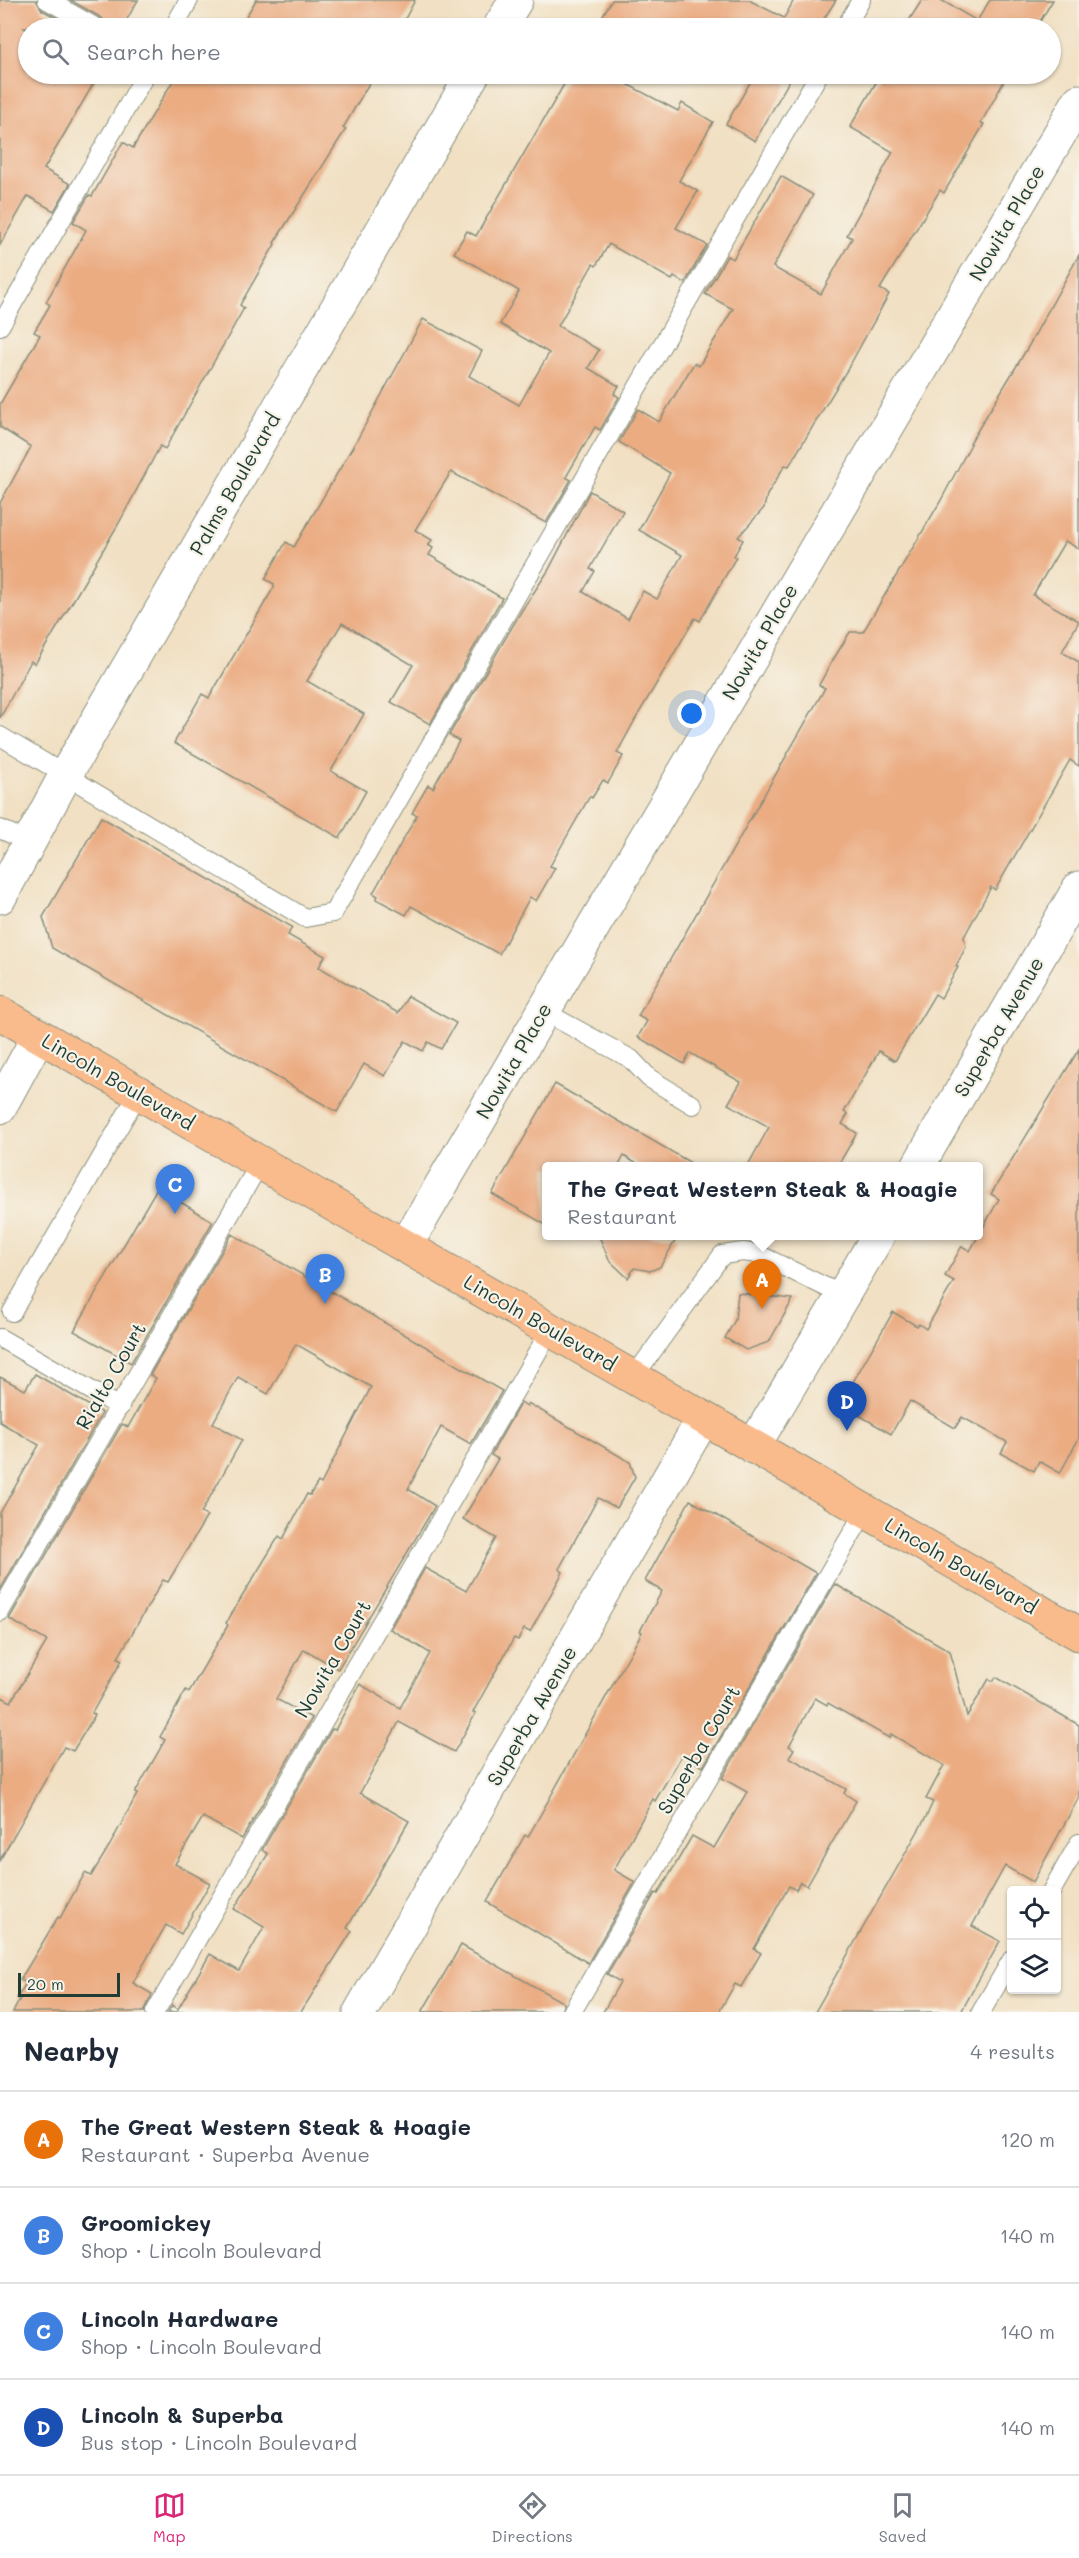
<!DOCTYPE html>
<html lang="en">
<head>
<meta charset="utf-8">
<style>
	:root { --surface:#fff; --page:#f6f6f7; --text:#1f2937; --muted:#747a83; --line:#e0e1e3; --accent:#db2777 }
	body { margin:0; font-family:Mali,sans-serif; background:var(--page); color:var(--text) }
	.controls { position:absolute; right:18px; bottom:18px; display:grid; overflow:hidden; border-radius:6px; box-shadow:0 2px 4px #0004 }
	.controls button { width:54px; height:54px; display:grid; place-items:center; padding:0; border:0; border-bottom:2px solid var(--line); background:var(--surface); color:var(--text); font:30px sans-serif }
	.scale { position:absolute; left:18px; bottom:15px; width:102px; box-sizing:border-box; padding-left:6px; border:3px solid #1f3d34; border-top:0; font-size:16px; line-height:21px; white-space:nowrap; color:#1f3d34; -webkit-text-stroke:4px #f7f3e8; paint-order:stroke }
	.you { position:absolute; left:692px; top:714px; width:21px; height:21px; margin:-15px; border:4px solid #fff; border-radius:50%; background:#1a73e8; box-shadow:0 0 0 9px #1a73e833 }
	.badge { display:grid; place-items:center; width:39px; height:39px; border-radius:50%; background:var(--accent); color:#fff; font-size:20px; font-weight:700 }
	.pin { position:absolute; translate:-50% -50px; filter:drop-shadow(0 2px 3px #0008) }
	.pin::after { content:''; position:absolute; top:32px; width:21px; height:18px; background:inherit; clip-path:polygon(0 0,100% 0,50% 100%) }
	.popup { position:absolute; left:542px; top:1162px; width:441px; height:78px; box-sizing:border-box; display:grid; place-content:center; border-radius:6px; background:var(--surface); filter:drop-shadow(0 2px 4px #0005); font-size:20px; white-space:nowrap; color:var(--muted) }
	.popup b { font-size:22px; color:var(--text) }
	.popup::after { content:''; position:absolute; left:50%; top:100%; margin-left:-12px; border:12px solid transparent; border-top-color:var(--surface) }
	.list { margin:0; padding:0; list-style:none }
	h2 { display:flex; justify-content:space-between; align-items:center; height:78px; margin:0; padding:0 24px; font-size:26px }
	h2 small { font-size:20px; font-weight:400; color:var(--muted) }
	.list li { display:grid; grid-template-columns:39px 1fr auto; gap:18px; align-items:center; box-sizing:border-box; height:96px; padding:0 24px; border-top:2px solid var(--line) }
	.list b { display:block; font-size:22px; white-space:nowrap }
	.list p { margin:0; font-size:20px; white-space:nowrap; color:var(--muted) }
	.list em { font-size:20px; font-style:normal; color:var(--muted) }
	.icon { flex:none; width:33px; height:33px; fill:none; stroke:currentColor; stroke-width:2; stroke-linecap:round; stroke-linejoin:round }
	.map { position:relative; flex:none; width:1079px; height:2012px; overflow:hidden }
	.search { position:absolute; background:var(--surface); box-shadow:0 2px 4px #0004; left:18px; right:18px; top:18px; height:66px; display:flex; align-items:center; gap:15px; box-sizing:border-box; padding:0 21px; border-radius:33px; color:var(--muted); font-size:22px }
	.sheet { height:462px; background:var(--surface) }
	nav { display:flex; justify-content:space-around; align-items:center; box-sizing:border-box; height:84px; border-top:2px solid var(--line); background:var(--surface); font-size:16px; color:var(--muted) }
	nav a { display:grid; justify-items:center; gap:3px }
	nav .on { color:var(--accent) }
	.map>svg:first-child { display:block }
	.building { fill:#ebac82 }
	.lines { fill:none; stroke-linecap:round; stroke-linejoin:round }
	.service-casing { stroke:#888e7c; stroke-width:20 }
	.minor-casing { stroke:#888e7c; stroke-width:35 }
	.trunk-casing { stroke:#888e7c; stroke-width:35 }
	.service { stroke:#fff; stroke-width:18 }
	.minor { stroke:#fff; stroke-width:33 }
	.trunk { stroke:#fabb8c; stroke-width:33 }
	.labels { text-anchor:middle; stroke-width:4.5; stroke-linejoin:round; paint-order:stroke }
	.street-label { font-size:20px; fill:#1f3d34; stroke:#f7f3e8 }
</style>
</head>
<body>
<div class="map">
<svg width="1079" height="2012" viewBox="0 0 1079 2012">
	<rect width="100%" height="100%" fill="#f7f3e8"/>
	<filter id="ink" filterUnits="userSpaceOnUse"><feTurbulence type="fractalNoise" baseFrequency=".0167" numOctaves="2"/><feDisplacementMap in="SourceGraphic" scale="12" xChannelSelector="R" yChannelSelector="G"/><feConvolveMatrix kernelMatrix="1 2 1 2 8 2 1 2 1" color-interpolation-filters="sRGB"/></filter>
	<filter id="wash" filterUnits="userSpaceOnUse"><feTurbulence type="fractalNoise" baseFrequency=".008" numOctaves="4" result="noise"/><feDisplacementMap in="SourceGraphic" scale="24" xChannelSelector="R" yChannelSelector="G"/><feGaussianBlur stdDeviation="1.35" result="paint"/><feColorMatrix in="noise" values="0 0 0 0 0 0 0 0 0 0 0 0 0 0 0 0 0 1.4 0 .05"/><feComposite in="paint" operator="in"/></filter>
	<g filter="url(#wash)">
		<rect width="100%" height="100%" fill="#f1e0c3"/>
		<g id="blocks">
			<!-- building -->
			<g class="building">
				<polygon points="0,0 36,0 42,10 75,28 24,28 28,31 28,74 99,74 44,169 70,184 54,211 28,196 0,245"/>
				<polygon points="70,0 138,0 122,28 108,28 102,18"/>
				<polygon points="256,0 415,0 400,28 239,28"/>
				<polygon points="612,0 749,0 784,18 794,0 836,0 818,28 595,28"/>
				<polygon points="922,0 941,0 977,21 990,0 1053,0 1036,28 904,28"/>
				<polygon points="177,74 374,75 343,128 346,129 274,243 275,244 240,305 244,308 165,449 160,446 119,523 67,611 35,664 31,661 0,718 0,503 31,447 0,427 0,404 40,335 34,332 50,305 46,302 86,230 73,222 89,195 92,196 123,142 133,148"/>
				<polygon points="570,74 608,74 678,111 682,103 713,122 679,181 698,191 676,228 707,245 685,283 674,277 672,280 609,244 596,266 593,264 558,326 599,350 588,368 619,386 614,394 619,397 600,430 595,427 566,477 571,480 546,523 451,472 415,530 432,540 428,545 433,548 429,555 502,598 430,724 391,702 413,665 342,623 307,681 364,714 331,771 366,791 340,838 174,743 202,694 209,698 274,587 274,584 265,579 286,542 294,547 358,438 423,319 482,351 469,376 519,405 549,353 500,324 519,291 454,253 467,231 476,236"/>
				<polygon points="755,74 793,74 755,141 726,124"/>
				<polygon points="881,74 892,78 895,74 1008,74 981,123 984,124 944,193 940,190 880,289 889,294 850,365 789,466 785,465 767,495 764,508 738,537 743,540 734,556 736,557 700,621 695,618 636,718 617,753 623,756 608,783 603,780 592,798 590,796 550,866 555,868 536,901 530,897 499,954 411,906 406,915 376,899 378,896 373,893 417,815 412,813 428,785 433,788 459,741 449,735 522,610 548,571 590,491 623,511 590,569 595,571 583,592 628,619 643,591 657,599 682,555 639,530 670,473 619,442 638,409 659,422 694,363 699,366 733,309 705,294 727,256 733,259 781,176 813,195 773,267 821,294 852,238 847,235 893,152 850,127"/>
				<polygon points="1079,255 1079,549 1065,541 1033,595 1079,621 1062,652 1079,662 1079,766 1070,760 995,890 991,887 964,937 966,947 956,966 958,967 941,998 935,994 895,1061 879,1051 844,1112 848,1114 842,1124 857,1133 837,1167 747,1167 769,1127 728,1104 741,1082 690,1053 684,1064 638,1037 647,1021 638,1016 825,688 819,685 830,665 850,632 863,632 940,502 971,444 970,443 1028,347"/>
				<polygon points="101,817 292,927 288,935 325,956 319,967 398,1013 408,996 456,1023 441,1049 428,1042 423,1051 405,1041 385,1076 364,1064 337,1112 52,948 43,917"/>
				<polygon points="1079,1049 1079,1438 1060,1473 1039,1461 1034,1471 1001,1453 1007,1442 962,1417 955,1428 910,1401 891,1434 852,1411 845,1396 893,1312 917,1326 919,1324 926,1329 954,1281 945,1276 962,1246 970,1251 999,1199 991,1194"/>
				<polygon points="555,1084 698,1167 642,1167 624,1156 618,1167 546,1167 546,1225 492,1194"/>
				<polygon points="157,1188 212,1221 212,1223 131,1363 74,1331"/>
				<polygon points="232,1234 502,1391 471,1444 441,1427 408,1489 435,1506 338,1669 304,1649 276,1699 312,1718 242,1839 203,1817 175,1864 210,1883 181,1934 166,1925 133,1983 152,1994 144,2012 13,2012 20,1999 17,1998 26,1983 20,1980 58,1917 60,1918 85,1873 91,1876 110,1845 137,1794 135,1793 165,1740 160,1737 186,1690 189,1692 228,1625 226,1623 279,1536 283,1539 307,1494 310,1495 318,1482 321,1484 371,1387 296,1344 268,1394 238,1377 213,1423 242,1440 201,1513 207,1516 168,1582 163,1580 118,1658 122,1660 92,1713 95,1715 73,1751 64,1747 0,1860 0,1696 11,1702 47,1641 9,1619 122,1424 128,1427 156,1378 150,1375"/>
				<polygon points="599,1236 678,1236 660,1267 650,1271 634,1268 628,1278 609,1260"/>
				<polygon points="738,1293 793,1299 769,1342 746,1350 725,1338 735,1320"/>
				<polygon points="35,1374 102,1413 0,1590 0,1513 39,1445 0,1422 0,1377 25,1390"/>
				<polygon points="521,1402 527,1406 528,1403 630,1462 635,1477 617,1508 598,1498 559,1569 563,1572 530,1632 524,1629 518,1640 514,1638 473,1712 476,1713 454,1752 399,1722 360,1793 409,1821 347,1928 352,1931 301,2012 168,2012 172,2005 178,2009 210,1954 239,1971 264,1927 234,1909 268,1854 262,1850 332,1729 335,1730 360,1684 400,1708 430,1653 390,1629 425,1568 466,1591 496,1538 463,1519 498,1459 491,1455"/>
				<polygon points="690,1500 816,1573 703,1767 682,1755 655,1801 653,1799 614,1870 635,1882 588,1963 487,1902 525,1835 528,1837 642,1632 640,1631 662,1591 645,1581"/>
				<polygon points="835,1584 950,1651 967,1716 989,1679 993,1681 996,1677 1079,1725 1079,1797 1033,1882 1005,1866 972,1926 1000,1941 961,2012 815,2012 926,1817 933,1802 926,1799 944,1765 891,1734 889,1738 828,1703 827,1705 815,1698 789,1746 794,1749 789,1757 846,1789 844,1793 856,1801 807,1886 800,1882 796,1890 789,1886 754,1949 761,1953 741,1987 735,1984 719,2012 603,2012 620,1982 607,1974 655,1893 658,1894 692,1836 714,1848 747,1792 722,1778"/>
				<polygon points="461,1945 564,2003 561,2012 422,2012"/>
			</g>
		</g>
	</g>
	<g filter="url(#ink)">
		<use href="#blocks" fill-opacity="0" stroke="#888e7c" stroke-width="1.5"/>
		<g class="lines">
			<!-- service casing -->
			<g class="service-casing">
				<g id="service">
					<polyline points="47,0 97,28"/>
					<polyline points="173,28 189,0"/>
					<polyline points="845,28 861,0"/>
					<polyline points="0,326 146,74"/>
					<polyline points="0,736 305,918 333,913 819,74"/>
					<polyline points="0,829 29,842"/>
					<polyline points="543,1011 631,1059 649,1078 693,1105"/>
					<polyline points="12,1312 138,1094"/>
					<polyline points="0,1338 120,1407"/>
					<polyline points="633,1378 722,1255 743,1252 758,1254 844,1296"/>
					<polyline points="0,1612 260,1163"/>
					<polyline points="1052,1890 1079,1843"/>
					<polyline points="155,2012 551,1329"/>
					<polyline points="572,2012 865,1511"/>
					<polyline points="981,2012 1012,1959"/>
				</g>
			</g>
			<!-- minor casing -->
			<g class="minor-casing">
				<g id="minor">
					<polyline points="499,28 516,0"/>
					<polyline points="0,897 66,774 473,74"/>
					<polyline points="0,1107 38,1037"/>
					<polyline points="918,1166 1079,888"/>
					<polyline points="406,1245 1079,101"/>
					<polyline points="753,1447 878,1236"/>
					<polyline points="360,2012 703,1419"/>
				</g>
			</g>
			<!-- trunk casing -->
			<g class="trunk-casing">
				<polyline id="trunk" points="0,1013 1079,1634"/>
			</g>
			<!-- service -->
			<use href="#service" class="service"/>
			<!-- minor -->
			<use href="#minor" class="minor"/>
			<!-- trunk -->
			<use href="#trunk" class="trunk"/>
		</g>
	</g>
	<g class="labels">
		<!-- street labels -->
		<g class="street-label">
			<text transform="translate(1007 223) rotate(-60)" y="7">Nowita Place</text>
			<text transform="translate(235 484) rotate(-60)" y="7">Palms Boulevard</text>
			<text transform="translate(760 642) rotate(-60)" y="7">Nowita Place</text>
			<text transform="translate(999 1027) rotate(-60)" y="7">Superba Avenue</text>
			<text transform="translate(514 1061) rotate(-60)" y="7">Nowita Place</text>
			<text transform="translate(118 1082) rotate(30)" y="7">Lincoln Boulevard</text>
			<text transform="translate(540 1323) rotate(30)" y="7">Lincoln Boulevard</text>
			<text transform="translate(111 1376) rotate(-60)" y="7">Rialto Court</text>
			<text transform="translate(961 1566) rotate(30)" y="7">Lincoln Boulevard</text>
			<text transform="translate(333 1659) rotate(-60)" y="7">Nowita Court</text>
			<text transform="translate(532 1716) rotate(-60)" y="7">Superba Avenue</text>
			<text transform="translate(699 1750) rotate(-60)" y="7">Superba Court</text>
		</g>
	</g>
</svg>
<div class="controls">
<button><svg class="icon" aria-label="locate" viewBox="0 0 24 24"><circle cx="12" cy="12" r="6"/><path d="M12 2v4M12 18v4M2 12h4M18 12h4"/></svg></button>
<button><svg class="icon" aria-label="layers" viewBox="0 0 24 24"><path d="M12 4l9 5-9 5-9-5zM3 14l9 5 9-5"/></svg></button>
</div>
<div class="scale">20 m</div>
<div class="you"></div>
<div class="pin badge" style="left:762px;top:1309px;background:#e8710a">A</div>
<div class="popup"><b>The Great Western Steak &amp; Hoagie</b>Restaurant</div>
<div class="pin badge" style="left:325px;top:1304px;background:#3f7fe0">B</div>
<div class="pin badge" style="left:175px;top:1214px;background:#3f7fe0">C</div>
<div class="pin badge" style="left:847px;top:1431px;background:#1a4fb4">D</div>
<div class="search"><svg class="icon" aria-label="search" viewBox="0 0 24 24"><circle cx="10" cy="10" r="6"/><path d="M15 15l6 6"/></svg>Search here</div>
</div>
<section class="sheet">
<h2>Nearby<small>4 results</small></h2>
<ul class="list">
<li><span class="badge" style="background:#e8710a">A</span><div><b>The Great Western Steak &amp; Hoagie</b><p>Restaurant · Superba Avenue</p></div><em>120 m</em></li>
<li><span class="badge" style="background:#3f7fe0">B</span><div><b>Groomickey</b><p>Shop · Lincoln Boulevard</p></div><em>140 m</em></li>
<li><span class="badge" style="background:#3f7fe0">C</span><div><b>Lincoln Hardware</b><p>Shop · Lincoln Boulevard</p></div><em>140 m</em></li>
<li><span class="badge" style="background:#1a4fb4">D</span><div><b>Lincoln &amp; Superba</b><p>Bus stop · Lincoln Boulevard</p></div><em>140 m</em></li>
</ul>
</section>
<nav>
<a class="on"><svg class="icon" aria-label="map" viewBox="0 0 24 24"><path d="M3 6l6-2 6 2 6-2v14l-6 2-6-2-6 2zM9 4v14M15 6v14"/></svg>Map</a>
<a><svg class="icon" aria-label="directions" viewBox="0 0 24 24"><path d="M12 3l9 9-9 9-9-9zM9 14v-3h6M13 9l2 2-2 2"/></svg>Directions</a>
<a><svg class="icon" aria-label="saved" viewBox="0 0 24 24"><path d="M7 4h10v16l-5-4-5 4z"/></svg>Saved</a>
</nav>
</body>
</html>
